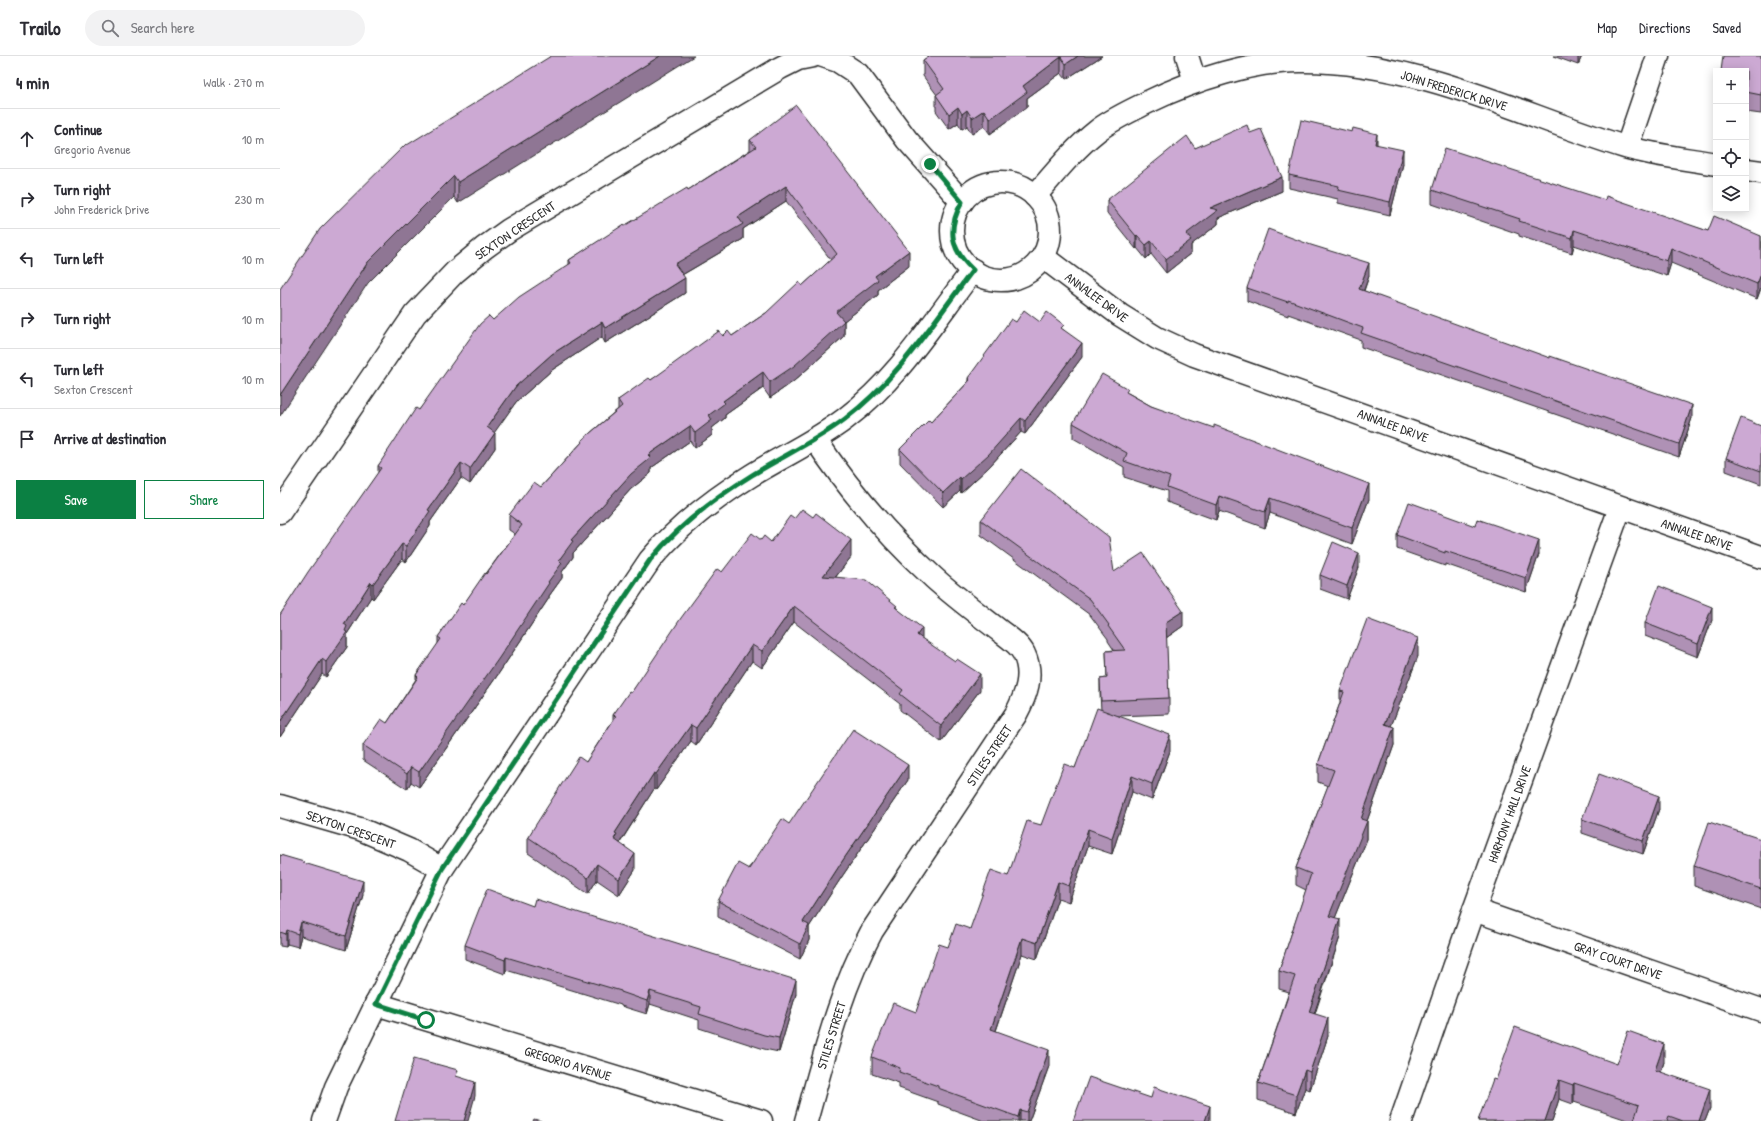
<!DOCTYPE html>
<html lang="en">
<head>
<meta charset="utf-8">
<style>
	:root { --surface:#fff; --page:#f2f2f3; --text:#2b2b33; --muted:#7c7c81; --line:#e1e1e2; --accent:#0b8043 }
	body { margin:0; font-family:"Patrick Hand",sans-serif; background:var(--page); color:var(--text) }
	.controls { position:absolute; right:12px; top:12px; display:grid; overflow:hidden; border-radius:0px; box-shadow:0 2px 10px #0003 }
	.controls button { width:36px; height:36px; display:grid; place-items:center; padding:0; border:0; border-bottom:1px solid var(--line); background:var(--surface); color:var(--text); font:20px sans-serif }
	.stop { position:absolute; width:12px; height:12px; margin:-9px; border:3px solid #0b8043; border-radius:50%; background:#fff }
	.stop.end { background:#0b8043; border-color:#fff; box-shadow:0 1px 4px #0008 }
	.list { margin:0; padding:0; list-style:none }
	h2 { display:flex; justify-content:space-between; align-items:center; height:52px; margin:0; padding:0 16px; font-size:17px }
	h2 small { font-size:13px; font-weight:400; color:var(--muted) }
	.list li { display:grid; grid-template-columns:26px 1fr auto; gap:12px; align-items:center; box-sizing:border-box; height:60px; padding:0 16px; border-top:1px solid var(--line) }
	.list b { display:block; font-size:15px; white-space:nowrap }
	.list p { margin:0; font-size:13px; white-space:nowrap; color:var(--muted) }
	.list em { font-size:13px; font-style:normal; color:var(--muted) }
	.actions { display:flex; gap:8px; padding:12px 16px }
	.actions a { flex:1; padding:9px 0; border:1px solid var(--accent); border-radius:0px; text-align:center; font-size:14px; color:var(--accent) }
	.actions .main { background:var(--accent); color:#fff }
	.icon { flex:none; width:22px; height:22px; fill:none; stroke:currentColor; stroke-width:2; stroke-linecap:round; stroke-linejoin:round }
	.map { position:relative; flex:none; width:1481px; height:1065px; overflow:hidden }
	header { display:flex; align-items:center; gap:24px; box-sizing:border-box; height:56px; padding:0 20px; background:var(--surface); border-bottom:1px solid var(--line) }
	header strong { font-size:19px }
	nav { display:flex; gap:22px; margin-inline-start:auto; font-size:14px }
	.search { width:280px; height:36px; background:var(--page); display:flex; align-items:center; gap:10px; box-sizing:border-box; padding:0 14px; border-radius:22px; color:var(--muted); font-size:15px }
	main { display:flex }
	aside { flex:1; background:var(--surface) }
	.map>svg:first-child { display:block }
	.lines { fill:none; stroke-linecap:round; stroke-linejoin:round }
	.street-casing { stroke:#2b2b2b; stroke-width:25 }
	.street { stroke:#fff; stroke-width:22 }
	.wall { fill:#af91b5; stroke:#2b2b2b }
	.shaded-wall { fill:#8f7694; stroke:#2b2b2b }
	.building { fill:#cca9d3; stroke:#2b2b2b }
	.route { stroke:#0b8043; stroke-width:5 }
	.labels { text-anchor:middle; stroke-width:3; stroke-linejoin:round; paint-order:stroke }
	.street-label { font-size:13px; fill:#2b2b2b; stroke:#fff }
</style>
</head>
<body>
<header>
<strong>Trailo</strong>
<div class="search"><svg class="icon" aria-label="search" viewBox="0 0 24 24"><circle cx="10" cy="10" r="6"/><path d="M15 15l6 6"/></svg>Search here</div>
<nav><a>Map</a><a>Directions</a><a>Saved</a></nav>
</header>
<main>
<aside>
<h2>4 min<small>Walk · 270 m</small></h2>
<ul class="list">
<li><svg class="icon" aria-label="ahead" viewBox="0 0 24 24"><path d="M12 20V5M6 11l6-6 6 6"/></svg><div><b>Continue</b><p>Gregorio Avenue</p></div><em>10 m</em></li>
<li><svg class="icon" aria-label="right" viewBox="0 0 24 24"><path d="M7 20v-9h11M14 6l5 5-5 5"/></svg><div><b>Turn right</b><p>John Frederick Drive</p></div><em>230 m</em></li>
<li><svg class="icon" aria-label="left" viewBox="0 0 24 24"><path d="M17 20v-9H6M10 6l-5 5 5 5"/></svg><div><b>Turn left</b></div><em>10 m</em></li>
<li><svg class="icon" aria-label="right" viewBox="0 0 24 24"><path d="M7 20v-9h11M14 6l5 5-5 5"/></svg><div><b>Turn right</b></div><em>10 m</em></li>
<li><svg class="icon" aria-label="left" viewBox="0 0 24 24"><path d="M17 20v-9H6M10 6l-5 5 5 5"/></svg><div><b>Turn left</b><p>Sexton Crescent</p></div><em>10 m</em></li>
<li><svg class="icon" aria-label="arrive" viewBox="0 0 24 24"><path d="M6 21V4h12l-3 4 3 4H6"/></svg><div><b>Arrive at destination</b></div></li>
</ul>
<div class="actions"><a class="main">Save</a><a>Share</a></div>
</aside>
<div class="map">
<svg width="1481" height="1065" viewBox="0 0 1481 1065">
	<rect width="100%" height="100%" fill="#fff"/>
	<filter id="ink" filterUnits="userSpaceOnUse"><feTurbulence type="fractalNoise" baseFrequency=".025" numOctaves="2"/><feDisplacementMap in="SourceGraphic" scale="8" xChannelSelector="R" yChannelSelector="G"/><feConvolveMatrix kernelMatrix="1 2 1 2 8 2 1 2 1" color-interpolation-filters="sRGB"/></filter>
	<g filter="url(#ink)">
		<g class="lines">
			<!-- street casing -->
			<g class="street-casing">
				<g id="street">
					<polyline points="543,0 558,5 578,18 627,84 682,146"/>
					<polyline points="907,0 915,25"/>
					<polyline points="1347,91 1378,0"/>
					<polyline points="1466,114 1481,116"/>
					<circle cx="721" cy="175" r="49"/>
					<path d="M755,140C775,117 793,94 817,75C832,63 851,55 868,46C913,24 974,4 1024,5C1066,5 1109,13 1149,24C1215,42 1279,71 1345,91C1372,99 1408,103 1436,108"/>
					<polyline points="763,201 840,259 877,282 914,299 1481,501"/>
					<polyline points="0,456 135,258 175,216 204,192 229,174 500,12 518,3 533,0"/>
					<polyline points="0,750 80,773 129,794 162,813"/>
					<polyline points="1194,854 1481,954"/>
					<polyline points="96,948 481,1065"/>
					<path d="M44,1065L56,1031L162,813L370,504C398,470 435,442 472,419C503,400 536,385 565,363C618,323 653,266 693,214"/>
					<path d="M526,1065C544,1001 560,934 592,875L736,658C746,639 754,619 744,598C740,589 728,581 720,575C698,558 675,541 654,522C609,481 569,434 535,383"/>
					<polyline points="1121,1065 1194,854 1340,452"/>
				</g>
			</g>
			<!-- street -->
			<use href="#street" class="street"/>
		</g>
		<!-- wall -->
		<g class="wall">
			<polygon points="649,0 822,0 786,23 781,17 747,42 747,51 710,78 704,70 692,78 687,70 682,73 678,67 669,73 656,55 656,39 657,39 643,20 643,4"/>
			<polygon points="1273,0 1302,0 1298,9"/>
			<polygon points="1481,0 1481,58 1466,56 1466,15"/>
			<polygon points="197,47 178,147 174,141 88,227"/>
			<polygon points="970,77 1002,135 938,162 938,168 911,189 911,197 886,217 871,198 866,203 857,192 856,193 827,157 827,144 915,92"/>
			<polygon points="470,84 629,210 598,234 598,239 564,265 564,280 514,325 490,342 483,332 445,359 445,362 432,372 432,379 415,392 410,385 371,412 371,417 351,433 293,497 293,501 282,516 282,522 269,540 269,542 219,617 139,731 131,726 127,733 83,704 83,689 107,667 136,623 136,619 158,589 158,581 183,549 235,478 229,474 229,459 261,431 302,386 302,384 338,353 338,344 443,280 452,280 486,257 522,230 551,204 506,145 463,173 463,183 402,219 405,237 325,287 322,281 272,314 236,346 214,376 215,392 190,428 181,422 150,466 150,470 126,506 122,503 93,543 91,541 67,578 67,591 46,621 42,618 0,681 0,559 98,417 98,410 139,354 213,264 289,209 289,204 344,170 408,134 470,94"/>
			<polygon points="1097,89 1123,108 1110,159 1058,147 1058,143 1009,132 1009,119"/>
			<polygon points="1152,134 1325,144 1428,175 1481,180 1481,232 1477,243 1391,207 1387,220 1294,189 1292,197 1239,180 1239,178 1152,148"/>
			<polygon points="1089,220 1084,235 1412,362 1399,401 1081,291 1081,284 1008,258 1008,260 967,245 967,232"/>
			<polygon points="736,266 760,266 784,274 802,301 745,378 741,376 709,411 681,437 680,435 663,451 620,407 620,393 651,366 688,326 688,322"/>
			<polygon points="848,337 871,350 1089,443 1072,488 990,457 985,472 939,455 936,464 887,446 887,435 844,421 844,411 793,382 793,367"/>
			<polygon points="1481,370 1481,428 1446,415 1446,402"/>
			<polygon points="514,463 571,501 555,522 617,552 642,583 700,634 661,686 620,654 620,648 514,566 482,612 472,605 416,689 411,685 376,734 374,733 340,787 355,814 339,839 317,824 308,838 248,797 248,781 306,706 333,664 333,659 351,637 442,516 481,484 491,486"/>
			<polygon points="701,464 834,516 903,570 886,582 889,642 889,658 838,660 890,695 872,744 852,736 832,798 808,790 789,846 778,842 757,903 742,898 716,975 769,1010 749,1065 704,1065 658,1048 658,1046 619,1032 619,1027 592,1018 592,1001 636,956 668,891 690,873 728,820 761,769 795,712 821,654 820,638 820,623 827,622 826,595 834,594 828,585 828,583 810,559 701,479"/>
			<polygon points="1117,479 1259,498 1246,536 1165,508 1165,510 1117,493"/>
			<polygon points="1079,511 1067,543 1040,533 1040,519"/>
			<polygon points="1432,564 1418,601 1365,580 1365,567"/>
			<polygon points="1138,600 1111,670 1114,689 1087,765 1087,783 1055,862 1060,881 1035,958 1048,980 1030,1034 1025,1032 1016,1057 978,1044 978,1027 1009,936 999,933 999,915 1026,834 1016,829 1016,812 1048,730 1038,726 1038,708 1060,647 1060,635"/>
			<polygon points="628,724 563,819 529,871 529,884 520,903 438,861 438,845 509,768"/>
			<polygon points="1379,753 1363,798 1302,777 1302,763"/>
			<polygon points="1481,783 1481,853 1414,830 1414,810"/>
			<polygon points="0,799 24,808 83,839 66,894 21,880 18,891 7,888 6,891 0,890"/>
			<polygon points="253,850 516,938 499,996 484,993 419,972 419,964 370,948 367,958 341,950 341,949 226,914 225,918 185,903 185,889"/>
			<polygon points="1384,1006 1381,1016 1430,1052 1425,1065 1350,1065 1294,1046 1293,1048 1279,1043 1272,1065 1198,1065 1216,1024 1337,1008"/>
		</g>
		<!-- shaded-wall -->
		<g class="shaded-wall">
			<polygon points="380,0 414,0 178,147 178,126"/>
			<polygon points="798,0 822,0 786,23 786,8"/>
			<polygon points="1298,0 1302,0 1298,9"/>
			<polygon points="781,1 781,17 747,42 747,51 710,78 710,63 743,30"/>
			<polygon points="678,51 678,67 669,73 669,58"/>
			<polygon points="687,54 687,70 682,73 682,58"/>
			<polygon points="704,54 704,70 692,78 692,62"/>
			<polygon points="1097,78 1097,91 1095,88"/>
			<polygon points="1123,94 1123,108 1110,159 1110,146"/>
			<polygon points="174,120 174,141 88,227 0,360 0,339 88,206"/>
			<polygon points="1002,121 1002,135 938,162 938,168 911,189 911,197 886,217 886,203 906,178 930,152"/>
			<polygon points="506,130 506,145 463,173 463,183 395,223 395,208 458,161"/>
			<polygon points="1294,174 1294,189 1292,197 1292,182"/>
			<polygon points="857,179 857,192 856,193 856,180"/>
			<polygon points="871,185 871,198 866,203 866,189"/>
			<polygon points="1391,192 1391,207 1387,220 1387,205"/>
			<polygon points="629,195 629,210 598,234 598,239 564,265 564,280 514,325 490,342 490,326 556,256 595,220"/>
			<polygon points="1089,207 1089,220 1079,247 1079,233"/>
			<polygon points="1481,218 1481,232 1477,243 1477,228"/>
			<polygon points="405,222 405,237 325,287 325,272"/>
			<polygon points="322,266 322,281 272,314 236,346 207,387 207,371 236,330 272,298"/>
			<polygon points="802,287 802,301 745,378 745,365"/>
			<polygon points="483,316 483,332 445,359 445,362 432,372 432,379 415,392 415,377 429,359 443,345"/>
			<polygon points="1412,349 1412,362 1399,401 1399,388"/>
			<polygon points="741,362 741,376 709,411 681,437 681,423"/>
			<polygon points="410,370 410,385 371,412 371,417 351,433 293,497 293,501 282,516 282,522 269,540 269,542 219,617 139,731 139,716 268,526 279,504 291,484 368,399"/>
			<polygon points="215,377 215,392 190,428 190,413"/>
			<polygon points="181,407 181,422 150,466 150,470 126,506 126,490 148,454"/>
			<polygon points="680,421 680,435 663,451 663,437"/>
			<polygon points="1089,428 1089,443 1072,488 1072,472"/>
			<polygon points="939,440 939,455 936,464 936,449"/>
			<polygon points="990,442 990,457 985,472 985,456"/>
			<polygon points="571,484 571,501 543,537 543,520"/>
			<polygon points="1259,484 1259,498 1246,536 1246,522"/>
			<polygon points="122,488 122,503 93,543 93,528"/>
			<polygon points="1079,497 1079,511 1067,543 1067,530"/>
			<polygon points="91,526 91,541 67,578 67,591 46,621 46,606 64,568"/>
			<polygon points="514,550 514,566 482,612 482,595"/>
			<polygon points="1432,551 1432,564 1418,601 1418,588"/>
			<polygon points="903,555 903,570 886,582 886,566"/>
			<polygon points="642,572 642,588 637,579"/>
			<polygon points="1138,582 1138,600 1105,686 1105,668"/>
			<polygon points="472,589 472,605 416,689 416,672"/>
			<polygon points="42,603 42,618 0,681 0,666"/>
			<polygon points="700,618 700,634 661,686 661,670"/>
			<polygon points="411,669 411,685 376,734 376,718"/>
			<polygon points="1114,671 1114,689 1087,765 1087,783 1049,877 1049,860 1081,763"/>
			<polygon points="890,679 890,695 872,744 872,728"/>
			<polygon points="628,709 628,724 563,819 529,871 529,884 520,903 520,888 523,866 563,804"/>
			<polygon points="131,711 131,726 127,733 127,718"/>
			<polygon points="374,717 374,733 337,791 334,783 335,777"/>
			<polygon points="852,720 852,736 832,798 832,782"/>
			<polygon points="1379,740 1379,753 1363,798 1363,785"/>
			<polygon points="808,773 808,790 789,846 789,830"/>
			<polygon points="355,798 355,814 339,839 339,823"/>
			<polygon points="317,808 317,824 308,838 308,822"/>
			<polygon points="83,825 83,839 66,894 66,880"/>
			<polygon points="778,826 778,842 757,903 757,887"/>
			<polygon points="1060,863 1060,881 1029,973 1029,956"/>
			<polygon points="21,866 21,880 18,891 18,878"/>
			<polygon points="7,874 7,888 6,891 6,878"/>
			<polygon points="742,882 742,898 711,989 711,973"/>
			<polygon points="226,901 226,914 225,918 225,904"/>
			<polygon points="516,924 516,938 499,996 499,982"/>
			<polygon points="370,935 370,948 367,958 367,945"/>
			<polygon points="1048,962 1048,980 1030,1034 1030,1016"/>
			<polygon points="1384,988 1384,1006 1375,1033 1375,1014"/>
			<polygon points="769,994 769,1010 749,1065 747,1065 747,1056"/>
			<polygon points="1025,1014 1025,1032 1016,1057 1016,1039"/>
			<polygon points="1279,1024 1279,1043 1272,1065 1265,1065"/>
			<polygon points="195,1026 195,1040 188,1065 184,1065"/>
			<polygon points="1294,1027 1294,1046 1293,1048 1293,1029"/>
			<polygon points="1430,1033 1430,1052 1425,1065 1419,1065"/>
			<polygon points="930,1050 930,1065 925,1065"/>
			<polygon points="740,1054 740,1065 738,1065 738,1061"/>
		</g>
		<!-- building -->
		<g class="building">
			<polygon points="271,0 380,0 178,126 174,120 88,206 0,339 0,233 40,173 126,88 127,89"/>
			<polygon points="649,0 798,0 786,8 781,1 743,30 747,36 710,63 704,54 692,62 687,54 682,58 678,51 669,58 656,39 664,33 643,4"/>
			<polygon points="1443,0 1481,0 1481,39 1466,36 1466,15 1441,15"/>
			<polygon points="516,49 629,195 595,220 598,224 556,256 564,265 514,310 490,326 483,316 443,345 445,347 429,359 432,364 415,377 410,370 368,399 371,402 351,418 291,484 293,485 279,504 282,507 268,526 269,527 219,602 139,716 131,711 127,718 83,689 101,663 107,667 138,621 136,619 161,583 158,581 181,547 183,549 205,517 206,518 242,469 229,459 254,426 261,431 303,385 302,384 342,350 338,344 369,322 371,324 439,275 443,280 448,275 452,280 486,257 519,226 522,230 557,198 506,130 458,161 463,168 395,208 405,222 325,272 322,266 272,298 236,330 207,371 215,377 190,413 181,407 148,454 150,455 126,490 122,488 93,528 91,526 64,568 67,570 65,575 67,576 46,606 42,603 0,666 0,559 28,516 101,412 98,410 136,352 139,354 200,268 209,260 213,264 239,241 291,207 289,204 343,169 344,170 407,132 408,134 476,91 470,84"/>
			<polygon points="1021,64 1072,76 1073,72 1097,78 1095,88 1123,94 1110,146 1058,134 1059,130 1009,119"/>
			<polygon points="967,69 970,77 981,73 1002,121 930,152 938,154 906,178 911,184 886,203 871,185 866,189 857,179 856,180 827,144 907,80 915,92"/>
			<polygon points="1165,92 1325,144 1326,140 1428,175 1434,160 1481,180 1481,218 1477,228 1391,192 1387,205 1294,174 1292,182 1239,165 1240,163 1152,134"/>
			<polygon points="988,173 1031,189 1089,207 1079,233 1270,302 1270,300 1412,349 1399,388 1081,277 1083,272 1008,244 1008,246 967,232"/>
			<polygon points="744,254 760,266 767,256 784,269 781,272 802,287 745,365 741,362 709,398 681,423 680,421 663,437 620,393 649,364 651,366 690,324 688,322 731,263 736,266"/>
			<polygon points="822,318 848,333 846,336 871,350 934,372 934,369 1089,428 1072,472 990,442 985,456 939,440 936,449 887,431 890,421 844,405 847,397 793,367"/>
			<polygon points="1461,362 1481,370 1481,415 1446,402"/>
			<polygon points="741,413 829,481 834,516 863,497 903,555 886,566 889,642 821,645 820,623 827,622 826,595 845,594 828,570 829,569 810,543 701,464"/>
			<polygon points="1129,446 1195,470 1197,463 1259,484 1246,522 1165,495 1165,497 1117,479"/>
			<polygon points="522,453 533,461 536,457 571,484 543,520 586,524 617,550 615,551 642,572 637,579 675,605 677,603 700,618 661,670 620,638 623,634 514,550 482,595 472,589 416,672 411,669 376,718 374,717 335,777 337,778 334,783 355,798 339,823 317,808 308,822 248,781 299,701 306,706 336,660 333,659 349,636 351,637 401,562 437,513 442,516 472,477 481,484 484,480 491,486 510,460 514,463"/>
			<polygon points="1053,486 1079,497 1067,530 1040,519"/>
			<polygon points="1379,530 1432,551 1418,588 1365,567"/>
			<polygon points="1087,563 1138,582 1105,668 1114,671 1081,763 1087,765 1049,860 1060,863 1029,956 1048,962 1030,1016 1025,1014 1016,1039 978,1027 1015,920 999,915 1031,818 1016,812 1054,714 1038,708 1064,636 1060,635"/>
			<polygon points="817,652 890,679 872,728 852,720 832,782 808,773 789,830 778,826 757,887 742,882 711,973 769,994 747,1056 740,1054 738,1061 658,1032 658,1030 619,1016 620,1012 592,1001 613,947 636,956 659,888 668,891 676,868 690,873 711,814 728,820 747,765 761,769 784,708 795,712"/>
			<polygon points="573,673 628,709 563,804 523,866 529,869 520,888 438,845 458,807 469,813 502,763 509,768"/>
			<polygon points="1319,718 1379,740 1363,785 1302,763"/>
			<polygon points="1429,766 1481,783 1481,833 1414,810"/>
			<polygon points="0,799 24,806 24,807 83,825 66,880 21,866 18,878 7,874 6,878 0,876"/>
			<polygon points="207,833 253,850 255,843 516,924 499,982 484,979 419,958 421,951 370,935 367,945 341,936 341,935 226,901 225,904 185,889"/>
			<polygon points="1235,971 1337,1008 1348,975 1384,988 1375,1014 1430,1033 1419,1065 1403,1065 1389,1060 1387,1065 1356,1065 1354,1064 1359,1049 1294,1027 1293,1029 1279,1024 1265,1065 1198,1065 1213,1023 1216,1024"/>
			<polygon points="134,1002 178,1014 176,1020 195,1026 184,1065 115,1065"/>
			<polygon points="809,1021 871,1042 874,1031 930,1050 925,1065 793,1065"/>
			<polygon points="254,1063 261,1065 253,1065"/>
		</g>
	</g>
	<g class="lines" filter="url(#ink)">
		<!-- route -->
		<path class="route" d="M146,964L96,948L162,813L370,504C398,470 435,442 472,419C503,400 536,385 565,363C618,323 653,266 693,214C670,193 667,173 682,146L650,108"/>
	</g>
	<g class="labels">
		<!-- street labels -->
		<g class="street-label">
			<text transform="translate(1174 34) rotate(17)" y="5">JOHN FREDERICK DRIVE</text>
			<text transform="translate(235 174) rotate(-34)" y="5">SEXTON CRESCENT</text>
			<text transform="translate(817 241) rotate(36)" y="5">ANNALEE DRIVE</text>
			<text transform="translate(1113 369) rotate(20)" y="5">ANNALEE DRIVE</text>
			<text transform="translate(1417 478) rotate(19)" y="5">ANNALEE DRIVE</text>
			<text transform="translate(709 699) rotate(-56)" y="5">STILES STREET</text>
			<text transform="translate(1229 758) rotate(-70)" y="5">HARMONY HALL DRIVE</text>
			<text transform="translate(71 773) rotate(19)" y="5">SEXTON CRESCENT</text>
			<text transform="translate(1338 904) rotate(19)" y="5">GRAY COURT DRIVE</text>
			<text transform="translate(551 979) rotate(-73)" y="5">STILES STREET</text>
			<text transform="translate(288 1007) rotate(17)" y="5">GREGORIO AVENUE</text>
		</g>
	</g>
</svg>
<div class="controls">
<button>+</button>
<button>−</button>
<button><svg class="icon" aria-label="locate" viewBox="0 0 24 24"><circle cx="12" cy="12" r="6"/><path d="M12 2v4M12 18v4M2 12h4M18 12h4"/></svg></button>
<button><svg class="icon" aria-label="layers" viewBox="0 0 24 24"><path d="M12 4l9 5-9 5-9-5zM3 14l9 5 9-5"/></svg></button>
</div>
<div class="stop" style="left:146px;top:964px"></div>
<div class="stop end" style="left:650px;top:108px"></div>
</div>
</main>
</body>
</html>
